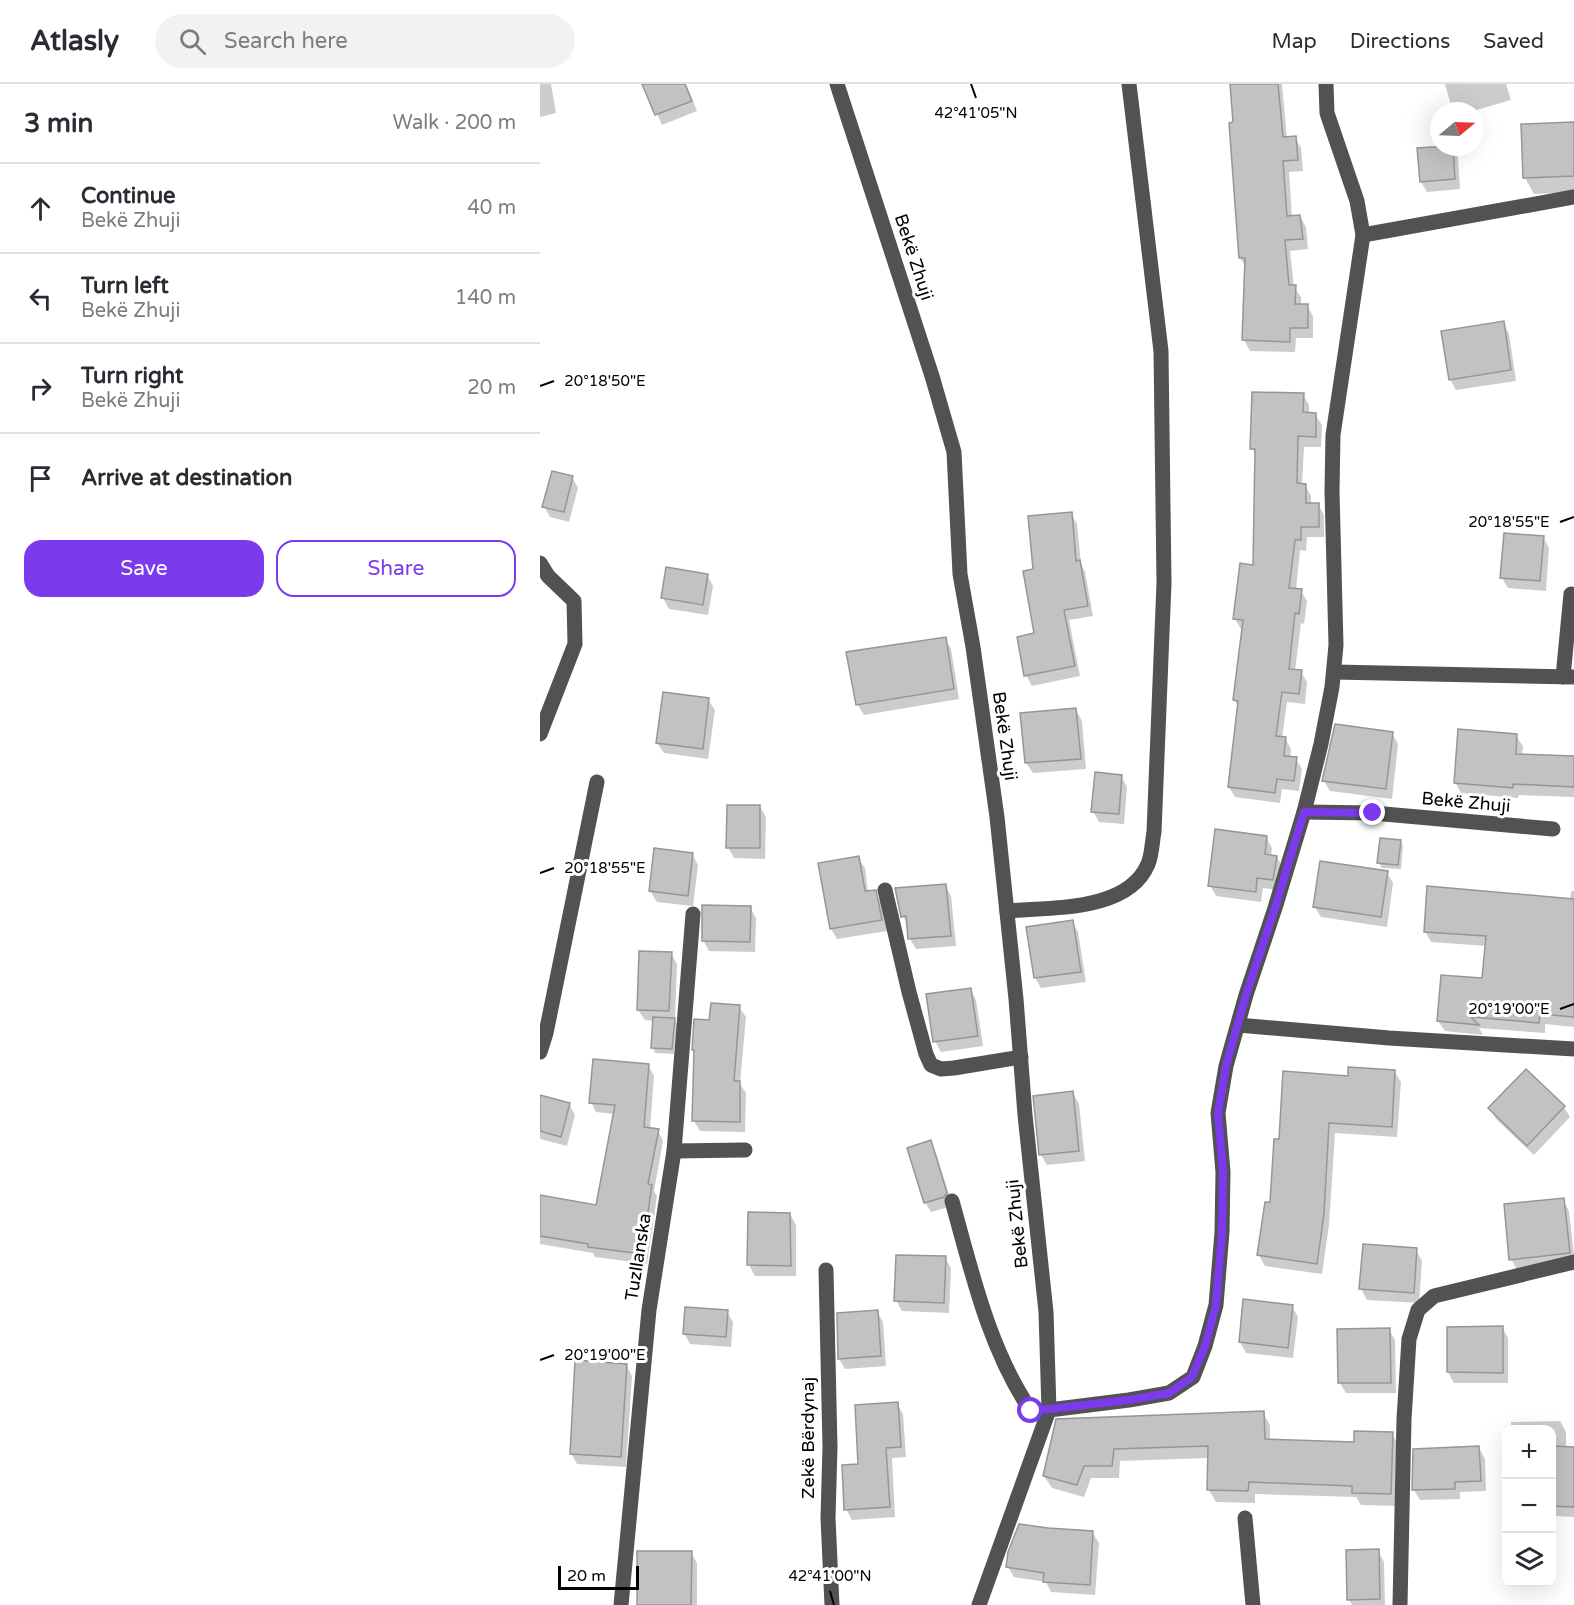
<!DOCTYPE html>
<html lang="en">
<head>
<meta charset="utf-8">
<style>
	:root { --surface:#fff; --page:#f2f2f3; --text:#2b2b33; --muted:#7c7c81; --line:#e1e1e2; --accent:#7c3aed }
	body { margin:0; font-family:"Varela Round",sans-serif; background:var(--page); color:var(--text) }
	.controls { position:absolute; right:18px; bottom:18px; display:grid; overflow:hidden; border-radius:12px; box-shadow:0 6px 24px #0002 }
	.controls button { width:54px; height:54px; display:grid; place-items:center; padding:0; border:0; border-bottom:2px solid var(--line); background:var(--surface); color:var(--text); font:30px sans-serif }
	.compass { position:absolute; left:890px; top:18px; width:54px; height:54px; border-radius:50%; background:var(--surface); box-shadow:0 6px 24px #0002; rotate:71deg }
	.scale { position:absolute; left:18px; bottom:15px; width:81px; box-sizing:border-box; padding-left:6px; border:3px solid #000; border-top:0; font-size:16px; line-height:21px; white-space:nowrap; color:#000; -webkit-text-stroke:4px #fff; paint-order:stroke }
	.stop { position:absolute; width:18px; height:18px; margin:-14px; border:4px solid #7c3aed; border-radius:50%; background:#fff }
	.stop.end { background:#7c3aed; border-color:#fff; box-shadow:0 2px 6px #0008 }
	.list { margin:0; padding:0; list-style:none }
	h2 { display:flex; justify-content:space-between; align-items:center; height:78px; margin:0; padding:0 24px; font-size:26px }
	h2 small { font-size:20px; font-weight:400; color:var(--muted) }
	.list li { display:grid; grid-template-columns:39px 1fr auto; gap:18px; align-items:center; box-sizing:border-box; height:90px; padding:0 24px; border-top:2px solid var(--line) }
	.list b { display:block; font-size:22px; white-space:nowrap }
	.list p { margin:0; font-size:20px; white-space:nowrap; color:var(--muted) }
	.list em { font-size:20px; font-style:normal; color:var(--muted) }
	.actions { display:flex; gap:12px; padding:18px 24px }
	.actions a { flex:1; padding:14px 0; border:2px solid var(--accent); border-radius:18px; text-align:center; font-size:21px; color:var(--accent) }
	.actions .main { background:var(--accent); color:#fff }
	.icon { flex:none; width:33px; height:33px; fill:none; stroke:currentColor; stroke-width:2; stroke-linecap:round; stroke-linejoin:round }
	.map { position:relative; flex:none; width:1034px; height:1521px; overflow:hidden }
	header { display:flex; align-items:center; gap:36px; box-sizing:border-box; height:84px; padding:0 30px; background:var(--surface); border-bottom:2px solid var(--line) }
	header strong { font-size:28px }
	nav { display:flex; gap:33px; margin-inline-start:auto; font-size:21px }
	.search { width:420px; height:54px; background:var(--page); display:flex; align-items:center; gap:15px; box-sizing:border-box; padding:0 21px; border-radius:33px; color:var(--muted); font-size:22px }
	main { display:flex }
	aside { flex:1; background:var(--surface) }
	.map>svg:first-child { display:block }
	.shadow { fill:#0003 }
	.building { fill:#c2c2c2; stroke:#969696; stroke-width:1.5 }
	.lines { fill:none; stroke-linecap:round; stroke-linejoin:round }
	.minor { stroke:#525252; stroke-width:15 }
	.route { stroke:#7c3aed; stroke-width:8 }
	.ticks { fill:none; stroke:#000; stroke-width:2 }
	.labels { text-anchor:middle; stroke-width:6; stroke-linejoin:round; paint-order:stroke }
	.street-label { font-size:18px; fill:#000; stroke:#fff }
	.ticks-label { font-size:15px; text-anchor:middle; fill:#000; stroke:#fff; stroke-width:6; stroke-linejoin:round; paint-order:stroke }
</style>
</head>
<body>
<header>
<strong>Atlasly</strong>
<div class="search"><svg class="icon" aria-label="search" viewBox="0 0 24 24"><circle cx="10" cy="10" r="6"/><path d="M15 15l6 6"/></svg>Search here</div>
<nav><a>Map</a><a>Directions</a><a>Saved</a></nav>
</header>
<main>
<aside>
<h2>3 min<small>Walk · 200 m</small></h2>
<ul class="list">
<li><svg class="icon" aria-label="ahead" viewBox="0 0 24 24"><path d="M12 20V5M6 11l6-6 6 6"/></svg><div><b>Continue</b><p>Bekë Zhuji</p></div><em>40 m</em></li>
<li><svg class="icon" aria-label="left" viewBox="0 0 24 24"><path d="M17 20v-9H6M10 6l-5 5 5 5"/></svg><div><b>Turn left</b><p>Bekë Zhuji</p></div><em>140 m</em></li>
<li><svg class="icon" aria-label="right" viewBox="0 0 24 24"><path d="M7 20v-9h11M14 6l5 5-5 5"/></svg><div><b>Turn right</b><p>Bekë Zhuji</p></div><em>20 m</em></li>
<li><svg class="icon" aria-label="arrive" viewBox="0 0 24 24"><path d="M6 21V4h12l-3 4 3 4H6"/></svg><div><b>Arrive at destination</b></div></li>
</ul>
<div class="actions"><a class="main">Save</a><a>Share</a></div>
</aside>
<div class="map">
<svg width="1034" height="1521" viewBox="0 0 1034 1521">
	<rect width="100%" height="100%" fill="#fff"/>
	<!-- shadow -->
	<g class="shadow">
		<polygon points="0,0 11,0 16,29 0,33"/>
		<polygon points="104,0 146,0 157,27 122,41"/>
		<polygon points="691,0 742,0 747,55 755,54 761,64 763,87 749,88 752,133 760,132 766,143 768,165 750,167 754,203 761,213 761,222 767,222 773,232 773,254 756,254 755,268 710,267 704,256 706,183 700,174"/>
		<polygon points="905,0 966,0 971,16 933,27 916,27 910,18"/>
		<polygon points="1034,40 1034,108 994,110 985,94"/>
		<polygon points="906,63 912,63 918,73 920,105 887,108 881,98"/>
		<polygon points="963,239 969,250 976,297 916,306 910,295"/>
		<polygon points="763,311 769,321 769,330 775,330 782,341 781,363 764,363 762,401 765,401 771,412 771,420 778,420 784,431 784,453 767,453 766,467 760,466 756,506 761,507 767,517 764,540 761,539 755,587 761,588 767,598 765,620 747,618 742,654 745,654 751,665 750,674 756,675 762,685 759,707 742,705 740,719 695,713 689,703 699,623 694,616 703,546 701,545 695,535 715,482 716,372 712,364"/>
		<polygon points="32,393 38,404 29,438 10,433 4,422"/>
		<polygon points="531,430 537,440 541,480 545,488 553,532 529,536 540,592 492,602 486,591 496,551 494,486"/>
		<polygon points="1003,453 1009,464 1006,507 968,504 962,494"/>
		<polygon points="167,491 173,502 168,531 129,525 123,514"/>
		<polygon points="405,555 411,565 419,615 324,631 317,620"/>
		<polygon points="168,616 175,626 168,675 124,669 117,659"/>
		<polygon points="536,626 542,637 546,685 493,689 486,679 482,630"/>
		<polygon points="852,649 858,660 852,715 790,707 784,697"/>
		<polygon points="976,652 983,662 982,671 1034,674 1034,713 979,711 978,714 921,709 915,698"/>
		<polygon points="581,692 587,703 584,740 559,738 553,727"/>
		<polygon points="220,723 226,733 225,775 194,774 188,763"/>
		<polygon points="726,753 732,764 731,773 737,773 743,784 739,806 723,804 721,818 676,812 670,801"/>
		<polygon points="860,757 863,762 861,785 842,784 839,779"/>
		<polygon points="152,770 158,781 153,822 117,818 110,807"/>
		<polygon points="318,774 325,784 328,808 335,808 341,818 347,847 297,855 291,845"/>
		<polygon points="847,789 853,799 847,843 781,833 774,822"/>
		<polygon points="405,801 411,812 416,862 376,865 370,855 369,843 363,832"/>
		<polygon points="1031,807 1034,807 1034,943 1005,940 1005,949 939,944 943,951 905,947 898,937 944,896 947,862 891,858 885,847 1030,816"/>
		<polygon points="210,823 216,834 215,868 169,867 163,856"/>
		<polygon points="532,837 538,848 546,898 501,904 495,894 488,844"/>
		<polygon points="131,869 137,880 135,937 137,940 134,970 115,969 113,964 114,937 105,936 98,926"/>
		<polygon points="430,905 436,916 443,962 401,968 395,957"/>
		<polygon points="199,923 206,933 200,1000 206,1009 205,1048 160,1047 154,1037 155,968 153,966 170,937"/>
		<polygon points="108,981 114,992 110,1045 118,1047 123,1057 114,1107 117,1112 107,1180 55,1173 53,1169 0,1160 0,1113 57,1123 74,1030 56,1028 51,1018"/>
		<polygon points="854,987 861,998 857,1053 795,1049 789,1141 782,1190 725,1182 719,1171 731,1120 809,993"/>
		<polygon points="533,1009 539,1020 545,1077 507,1081 501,1071"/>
		<polygon points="0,1012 29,1020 35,1031 27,1062 0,1055"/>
		<polygon points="1024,1023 1030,1033 994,1071 956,1035 950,1025"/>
		<polygon points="390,1058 396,1069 412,1120 409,1123 391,1128 385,1118"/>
		<polygon points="1023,1116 1029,1127 1034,1171 977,1186 971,1175"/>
		<polygon points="209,1130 250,1130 256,1141 256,1192 215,1192 209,1181"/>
		<polygon points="876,1166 882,1177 879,1219 827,1216 821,1205"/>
		<polygon points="405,1174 411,1184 409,1229 362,1227 356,1216"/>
		<polygon points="752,1222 758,1233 753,1274 706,1269 700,1258"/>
		<polygon points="187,1228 193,1238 191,1263 150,1260 144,1249"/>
		<polygon points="337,1228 343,1238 346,1282 305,1285 299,1275"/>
		<polygon points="962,1243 968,1254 968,1299 914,1299 908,1288 908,1244"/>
		<polygon points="849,1246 855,1256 856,1309 806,1309 800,1299"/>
		<polygon points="86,1281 92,1292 86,1383 37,1380 31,1369"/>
		<polygon points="357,1320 363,1330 366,1373 352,1374 355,1433 312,1436 306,1425 320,1381"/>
		<polygon points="723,1329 730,1341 730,1357 815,1359 852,1350 859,1362 857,1422 821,1421 816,1413 715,1410 715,1419 676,1418 669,1406 669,1374 580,1377 579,1394 551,1394 544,1413 512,1404 504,1392 517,1337"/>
		<polygon points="1020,1337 1026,1348 1026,1364 1034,1364 1034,1433 1015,1432 1011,1425 1011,1346 971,1346 971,1338"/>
		<polygon points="939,1364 945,1375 946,1407 920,1408 920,1415 880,1416 874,1406"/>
		<polygon points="508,1446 552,1448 559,1459 555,1511 511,1508 506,1498 474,1493 468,1483"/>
		<polygon points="838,1467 844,1478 845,1521 812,1521 809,1515"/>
		<polygon points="151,1469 157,1479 157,1521 98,1521"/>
	</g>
	<!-- building -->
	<g class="building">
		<polygon points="102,0 145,0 152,17 115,31"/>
		<polygon points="690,0 738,0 743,53 756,52 758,76 743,77 747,132 760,131 763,155 745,156 749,201 756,201 755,220 768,220 768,244 750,244 750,258 702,256 705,174 699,174 689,39 693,38"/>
		<polygon points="1034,38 1034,92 983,94 981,40"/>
		<polygon points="891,63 913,63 915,95 880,98 877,64"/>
		<polygon points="964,237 971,286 909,296 901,247"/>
		<polygon points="712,308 764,309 763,328 776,329 776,353 758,352 757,399 766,400 766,419 779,419 779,443 761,443 761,456 755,456 749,504 762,505 759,530 755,529 749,585 762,586 759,610 742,608 736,652 746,653 744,672 757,673 754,697 737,695 735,709 688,703 698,617 693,616 703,536 693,535 700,479 713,481 715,365 710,365"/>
		<polygon points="12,387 33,392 24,428 2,423"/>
		<polygon points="532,428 536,477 540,476 548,522 524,526 535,582 484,592 477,553 494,549 483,487 493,485 488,432"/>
		<polygon points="964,449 1004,452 1000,497 960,494"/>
		<polygon points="126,483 168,490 163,521 121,514"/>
		<polygon points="406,553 414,605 316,621 306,568"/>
		<polygon points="123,608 169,614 163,665 116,659"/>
		<polygon points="536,624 541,675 485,679 480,629"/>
		<polygon points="795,640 853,648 846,705 782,697"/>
		<polygon points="918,645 977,650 976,670 1034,672 1034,703 973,700 973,704 914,699"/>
		<polygon points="555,688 582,691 579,730 551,728"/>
		<polygon points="187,721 220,721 220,764 186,764"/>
		<polygon points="675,745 727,752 725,770 737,772 733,796 717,794 716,808 668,802"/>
		<polygon points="840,754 861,756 858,781 837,779"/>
		<polygon points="114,764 153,769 148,812 109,807"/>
		<polygon points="319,772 325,807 336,806 342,836 290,845 278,779"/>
		<polygon points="780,777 848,787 841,833 773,823"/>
		<polygon points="406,800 411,852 368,855 366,832 361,833 355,804"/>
		<polygon points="887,802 1034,815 1034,933 1000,930 999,939 931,933 939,941 897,937 901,891 942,894 946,852 884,848"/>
		<polygon points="162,821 211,822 210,858 162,857"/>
		<polygon points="533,836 541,888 494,894 486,843"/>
		<polygon points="99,867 132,868 129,927 97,926"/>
		<polygon points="431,904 438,952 393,958 386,910"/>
		<polygon points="171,919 200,921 194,997 200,997 200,1038 152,1037 154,966 152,966 154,935 169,936"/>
		<polygon points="113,933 135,934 132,965 111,964"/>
		<polygon points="53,975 109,980 104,1043 119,1045 108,1100 112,1101 102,1170 48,1163 48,1160 0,1152 0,1111 56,1121 75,1021 49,1019"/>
		<polygon points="808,983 855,986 852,1043 789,1039 784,1130 777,1180 717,1171 725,1118 730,1118 734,1055 739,1055 743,987 808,992"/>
		<polygon points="986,985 1025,1022 987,1062 948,1024"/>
		<polygon points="533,1007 539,1067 499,1071 493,1012"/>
		<polygon points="0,1011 30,1019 21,1053 0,1047"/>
		<polygon points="391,1056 407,1109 404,1113 384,1119 367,1064"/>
		<polygon points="1024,1114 1030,1169 969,1176 964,1120"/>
		<polygon points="208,1128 250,1129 251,1182 207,1181"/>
		<polygon points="823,1160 877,1164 874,1209 819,1205"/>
		<polygon points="356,1171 406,1172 404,1219 354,1217"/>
		<polygon points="703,1215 753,1221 748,1264 699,1258"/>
		<polygon points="145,1223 188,1226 186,1253 143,1250"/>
		<polygon points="338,1226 341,1272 298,1275 297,1229"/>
		<polygon points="963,1242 963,1289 907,1288 907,1243"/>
		<polygon points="850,1244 851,1299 798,1299 797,1245"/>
		<polygon points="35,1276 87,1280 81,1373 30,1370"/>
		<polygon points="358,1318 361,1363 346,1364 350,1423 304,1426 302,1381 318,1380 315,1321"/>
		<polygon points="724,1327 725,1355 814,1358 814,1347 853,1348 851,1410 812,1409 812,1402 709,1398 708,1407 667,1406 668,1362 574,1365 572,1382 544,1382 537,1401 503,1392 516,1335"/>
		<polygon points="939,1362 941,1397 915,1398 915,1405 872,1406 873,1365"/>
		<polygon points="1011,1362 1034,1363 1034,1423 1011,1422"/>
		<polygon points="479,1440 508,1444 553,1447 550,1501 503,1498 504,1489 466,1483 468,1468"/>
		<polygon points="839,1465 840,1515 807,1516 806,1466"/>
		<polygon points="97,1467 152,1467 151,1521 97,1521"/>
	</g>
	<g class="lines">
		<!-- minor -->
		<g class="minor">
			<path d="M297,0L392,292L414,368L420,490L433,563L457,733L476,915L485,1031L506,1228L509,1326L491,1327C449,1265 432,1189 412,1117"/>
			<polyline points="823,151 1034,113"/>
			<polyline points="0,479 8,492 34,517 35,560 0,650"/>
			<polyline points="794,588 1034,593"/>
			<polyline points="1023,593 1031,510"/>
			<polyline points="764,728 833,729 1013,745"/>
			<polyline points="345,806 369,908 386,970 391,981 401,985 414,984 481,973"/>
			<path d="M467,827C511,823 588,828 608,780C612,771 612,758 614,748L624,499L621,267L589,0"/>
			<polyline points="698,941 849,954 1034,965"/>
			<polyline points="0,968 6,949 57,698"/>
			<polyline points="134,1067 205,1066"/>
			<polyline points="286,1186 290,1363 288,1434 292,1521"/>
			<polyline points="705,1434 713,1521"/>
			<polyline points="81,1521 109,1226 134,1067 153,830"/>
			<polyline points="439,1521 509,1326 589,1316 629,1309 653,1293 665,1262 676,1221 682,1148 683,1088 678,1029 686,982 706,911 735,824 764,728 781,660 792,603 796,561 792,407 793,351 823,151 817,117 787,29 786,0"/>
			<polyline points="860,1521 864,1335 869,1255 878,1226 894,1212 1034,1178"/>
		</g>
	</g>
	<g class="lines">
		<!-- route -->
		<polyline class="route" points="491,1327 589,1316 629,1309 652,1293 665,1262 676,1221 682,1148 683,1088 678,1029 686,982 706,911 735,824 764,728 833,729"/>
	</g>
	<!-- ticks -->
	<path class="ticks" d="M431,0L436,14M0,302L14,297M1020,438L1034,433M0,789L14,784M1020,925L1034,920M0,1276L14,1271M290,1507L294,1521"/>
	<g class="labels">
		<!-- street labels -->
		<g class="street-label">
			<text transform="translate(374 173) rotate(72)" y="6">Bekë Zhuji</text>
			<text transform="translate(465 652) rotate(82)" y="6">Bekë Zhuji</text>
			<text transform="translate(926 718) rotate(5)" y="6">Bekë Zhuji</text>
			<text transform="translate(477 1140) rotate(-96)" y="6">Bekë Zhuji</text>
			<text transform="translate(98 1173) rotate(-81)" y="6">Tuzllanska</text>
			<text transform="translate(268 1354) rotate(-90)" y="6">Zekë Bërdynaj</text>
		</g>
	</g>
	<g class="ticks-label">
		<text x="436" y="34">42°41'05"N</text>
		<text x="65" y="302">20°18'50"E</text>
		<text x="969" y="443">20°18'55"E</text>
		<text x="65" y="789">20°18'55"E</text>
		<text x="969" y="930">20°19'00"E</text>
		<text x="65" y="1276">20°19'00"E</text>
		<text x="290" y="1497">42°41'00"N</text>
	</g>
</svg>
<div class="controls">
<button>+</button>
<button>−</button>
<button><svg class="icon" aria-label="layers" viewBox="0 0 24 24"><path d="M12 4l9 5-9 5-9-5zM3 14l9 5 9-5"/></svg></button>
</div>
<svg class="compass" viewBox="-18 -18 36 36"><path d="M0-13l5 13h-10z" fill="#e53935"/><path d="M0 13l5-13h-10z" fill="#7c7c81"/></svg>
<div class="scale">20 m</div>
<div class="stop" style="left:491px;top:1327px"></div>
<div class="stop end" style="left:833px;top:729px"></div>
</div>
</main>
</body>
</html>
